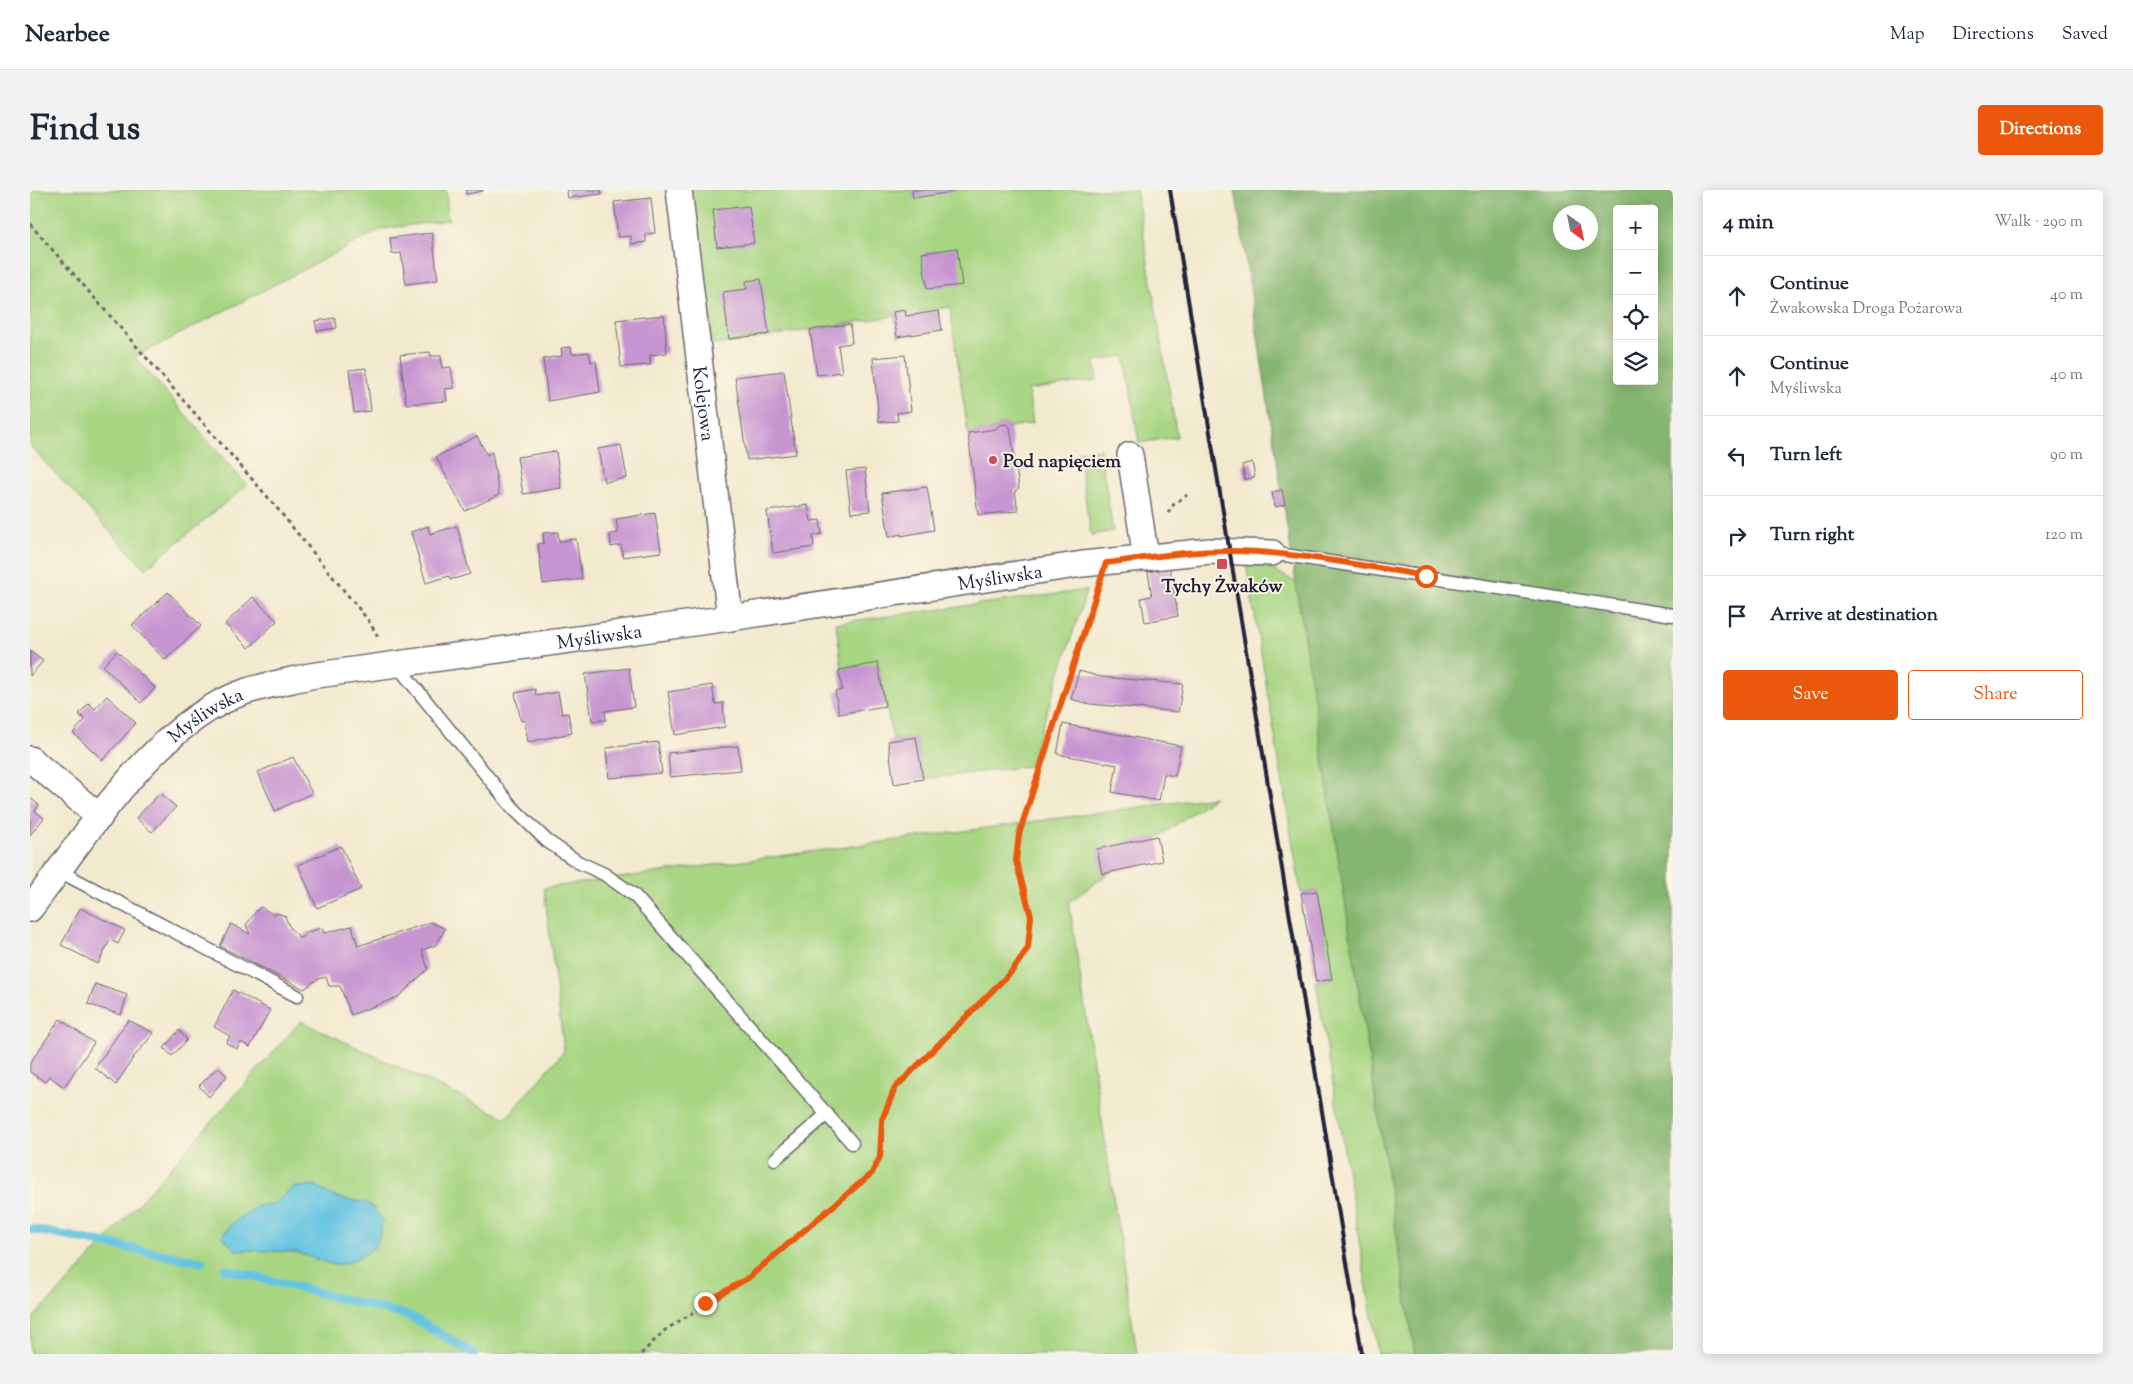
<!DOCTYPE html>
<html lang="en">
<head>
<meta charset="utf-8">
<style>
	:root { --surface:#fff; --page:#f2f2f3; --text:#1f2937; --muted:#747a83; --line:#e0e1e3; --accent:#ea580c }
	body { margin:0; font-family:"Sorts Mill Goudy",serif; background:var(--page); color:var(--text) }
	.controls { position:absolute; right:15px; top:15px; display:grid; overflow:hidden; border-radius:5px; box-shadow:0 2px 12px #0003 }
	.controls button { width:45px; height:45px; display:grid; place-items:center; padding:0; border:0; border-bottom:1px solid var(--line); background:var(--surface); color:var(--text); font:25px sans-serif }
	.compass { position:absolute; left:1523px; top:15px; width:45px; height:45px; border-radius:50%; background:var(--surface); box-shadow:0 2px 12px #0003; rotate:147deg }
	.stop { position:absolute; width:15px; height:15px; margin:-11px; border:4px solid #ea580c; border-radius:50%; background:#fff }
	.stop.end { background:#ea580c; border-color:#fff; box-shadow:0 1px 5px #0008 }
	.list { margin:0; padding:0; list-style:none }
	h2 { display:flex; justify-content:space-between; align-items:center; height:65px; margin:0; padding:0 20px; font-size:21px }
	h2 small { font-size:16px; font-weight:400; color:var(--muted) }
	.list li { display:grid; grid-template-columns:32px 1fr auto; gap:15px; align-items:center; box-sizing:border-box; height:80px; padding:0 20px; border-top:1px solid var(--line) }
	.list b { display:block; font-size:19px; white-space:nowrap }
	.list p { margin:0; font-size:16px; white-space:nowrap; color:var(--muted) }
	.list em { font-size:16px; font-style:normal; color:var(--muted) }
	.actions { display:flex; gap:10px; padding:15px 20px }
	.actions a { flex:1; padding:11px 0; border:1px solid var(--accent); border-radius:5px; text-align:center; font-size:18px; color:var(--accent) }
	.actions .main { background:var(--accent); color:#fff }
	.icon { flex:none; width:28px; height:28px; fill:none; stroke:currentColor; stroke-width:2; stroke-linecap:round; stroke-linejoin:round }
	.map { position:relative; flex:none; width:1643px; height:1164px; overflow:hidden; border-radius:5px }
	header { display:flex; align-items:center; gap:30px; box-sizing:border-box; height:70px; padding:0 25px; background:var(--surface); border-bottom:1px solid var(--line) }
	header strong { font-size:24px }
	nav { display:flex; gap:28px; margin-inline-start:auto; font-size:18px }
	.intro { display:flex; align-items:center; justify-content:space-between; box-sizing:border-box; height:120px; padding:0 30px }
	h1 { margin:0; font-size:35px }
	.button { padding:12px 22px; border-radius:5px; background:var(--accent); color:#fff; font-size:18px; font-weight:700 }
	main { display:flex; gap:30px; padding:0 30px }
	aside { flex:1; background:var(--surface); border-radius:5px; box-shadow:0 2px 12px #0003 }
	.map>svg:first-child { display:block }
	.green { fill:#a7d582; stroke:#647c5e }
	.forest { fill:#85b670; stroke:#546c56; fill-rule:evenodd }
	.water { fill:#63c4e1; stroke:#42738e }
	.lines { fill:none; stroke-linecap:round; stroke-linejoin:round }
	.stream { stroke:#63c4e1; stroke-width:9 }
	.building { fill:#c795d1 }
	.lane-casing { stroke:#6b686f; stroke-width:15 }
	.street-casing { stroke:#6b686f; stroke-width:28 }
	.path { stroke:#6b686f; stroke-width:3; stroke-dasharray:4 4; stroke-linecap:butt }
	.lane { stroke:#fff; stroke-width:12 }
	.street { stroke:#fff; stroke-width:25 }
	.rail { stroke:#22223b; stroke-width:4 }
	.route { stroke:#ea580c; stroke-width:6 }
	.poi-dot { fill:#d1495b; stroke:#fcf5e5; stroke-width:2 }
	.labels { text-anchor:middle; stroke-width:4; stroke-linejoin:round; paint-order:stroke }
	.street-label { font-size:19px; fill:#22223b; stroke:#fcf5e5 }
	.poi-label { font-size:19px; font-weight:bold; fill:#22223b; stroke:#fcf5e5; text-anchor:start }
</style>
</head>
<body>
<header>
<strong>Nearbee</strong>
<nav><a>Map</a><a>Directions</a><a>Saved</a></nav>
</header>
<div class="intro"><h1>Find us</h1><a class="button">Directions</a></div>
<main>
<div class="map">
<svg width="1643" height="1164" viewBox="0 0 1643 1164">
	<rect width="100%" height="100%" fill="#fcf5e5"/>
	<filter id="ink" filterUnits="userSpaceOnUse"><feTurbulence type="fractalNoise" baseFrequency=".02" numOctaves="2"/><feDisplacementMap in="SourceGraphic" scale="10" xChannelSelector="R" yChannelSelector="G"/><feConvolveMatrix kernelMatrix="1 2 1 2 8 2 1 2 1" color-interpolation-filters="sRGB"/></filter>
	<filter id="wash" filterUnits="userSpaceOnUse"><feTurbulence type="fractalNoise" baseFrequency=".0096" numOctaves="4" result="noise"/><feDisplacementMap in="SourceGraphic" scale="20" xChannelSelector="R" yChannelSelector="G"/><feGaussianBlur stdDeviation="1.12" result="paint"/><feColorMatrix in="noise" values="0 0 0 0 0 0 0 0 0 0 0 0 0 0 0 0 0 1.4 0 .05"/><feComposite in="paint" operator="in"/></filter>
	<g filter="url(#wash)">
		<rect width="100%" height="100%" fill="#f2eacf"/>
		<!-- green -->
		<g class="green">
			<polygon points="0,0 416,0 418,30 352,39 105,167 217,295 115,379 0,256"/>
			<polygon points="657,0 1106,0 1147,247 1109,253 1095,166 1065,171 1067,190 998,200 1003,233 980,237 976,234 969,235 966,239 938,243 920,117 686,155 673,146"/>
			<polygon points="1070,259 1083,341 1061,345 1048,262"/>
			<path d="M1216,373C1236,375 1249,382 1266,393L1385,1164H1348L1286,792L1302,789L1287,701L1271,703Z"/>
			<polygon points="1057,400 999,576 893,589 886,547 863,550 848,474 812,479 806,433"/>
			<polygon points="1184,607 1039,712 1107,1164 0,1164 0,1131 42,1088 271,831 476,928 534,861 514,698"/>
		</g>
		<!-- forest -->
		<path class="forest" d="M1205,0H1643V1164H1385ZM1587,19H1624V191H1587ZM1530,22H1560V52H1530Z"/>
		<!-- water -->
		<path class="water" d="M285,995C291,999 299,1005 306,1007C331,1016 337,1003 353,1032L347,1054L337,1063L318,1073L303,1075L266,1062L205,1060L192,1046L201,1034L227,1016L244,1014L262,998Z"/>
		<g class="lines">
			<!-- stream -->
			<g class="stream">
				<polyline points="0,1039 172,1072"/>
				<polyline points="195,1079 380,1126 444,1164"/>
			</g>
		</g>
		<g id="blocks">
			<!-- building -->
			<g class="building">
				<polygon points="436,0 453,0 453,1 436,4"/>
				<polygon points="537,0 571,0 572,4 538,8"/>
				<polygon points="882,0 922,0 922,2 883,8"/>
				<polygon points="621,8 625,43 616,44 616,52 601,54 601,46 588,47 584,12"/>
				<polygon points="719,16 724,53 687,57 683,20"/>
				<polygon points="402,43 408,90 376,94 371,63 362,64 360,48"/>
				<polygon points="927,58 932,95 897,99 892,63"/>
				<polygon points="731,89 739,144 699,149 693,102 717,99 716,91"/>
				<polygon points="875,120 876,126 909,121 912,140 867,147 863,122"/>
				<polygon points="634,125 637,163 620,165 620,175 591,177 586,130"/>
				<polygon points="305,128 307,138 287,141 285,131"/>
				<polygon points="820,134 822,153 808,155 812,182 787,185 780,140"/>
				<polygon points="541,157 542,164 559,162 561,172 566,171 570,202 518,211 513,169 532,166 531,158"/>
				<polygon points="400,162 401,166 411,166 412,178 421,177 424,198 415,199 417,211 376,214 370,165"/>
				<polygon points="875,165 881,221 867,223 868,231 849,232 843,168"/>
				<polygon points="336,178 341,221 324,223 319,180"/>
				<polygon points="754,181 766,264 717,270 705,187"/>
				<polygon points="976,234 980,237 989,298 985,301 988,321 948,325 938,243 966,239 969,235"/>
				<polygon points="447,246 457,265 462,262 469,305 435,321 406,267"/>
				<polygon points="591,255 597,288 574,292 568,259"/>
				<polygon points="526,261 531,298 493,304 487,267"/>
				<polygon points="1222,272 1225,287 1215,290 1212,275"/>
				<polygon points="835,279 840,321 821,323 816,281"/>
				<polygon points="897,297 904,340 871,346 871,344 859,347 852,303"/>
				<polygon points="1252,300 1255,315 1245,317 1242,302"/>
				<polygon points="778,315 781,331 790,330 792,344 783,346 784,357 743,363 737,321"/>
				<polygon points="625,323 631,362 593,367 591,355 581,357 580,344 588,343 586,329"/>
				<polygon points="398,336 400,344 427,336 440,384 420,390 419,386 396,393 381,342"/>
				<polygon points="528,342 529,351 546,349 552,389 513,394 508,354 514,353 513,343"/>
				<polygon points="1140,378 1148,426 1115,432 1111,408 1122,406 1118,382"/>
				<polygon points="138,402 171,436 135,470 102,435"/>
				<polygon points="223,407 247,431 219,458 195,434"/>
				<polygon points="0,461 13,471 0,486"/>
				<polygon points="87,461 125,498 111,513 73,476"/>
				<polygon points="848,473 855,516 809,524 805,501 812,500 809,480"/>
				<polygon points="599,478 604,517 575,521 576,530 562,531 555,484"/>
				<polygon points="1049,481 1071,487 1153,494 1148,522 1060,514 1041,509"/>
				<polygon points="682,495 685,514 693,513 695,537 645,545 638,502"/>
				<polygon points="505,499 506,506 528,502 532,524 538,523 542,543 498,552 494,530 491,531 485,503"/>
				<polygon points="77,506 106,533 73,570 43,543 55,530 49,524 59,513 65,519"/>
				<polygon points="1033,534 1151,556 1145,586 1134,584 1129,611 1082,602 1087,575 1027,564"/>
				<polygon points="886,547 893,589 864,594 858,551"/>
				<polygon points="628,552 632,583 579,588 576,558"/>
				<polygon points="708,556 711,580 640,587 638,563"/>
				<polygon points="263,567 282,603 245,621 228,582"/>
				<polygon points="130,603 146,617 122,642 106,628"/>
				<polygon points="0,608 9,615 5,621 14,628 0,645"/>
				<polygon points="1127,646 1132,671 1072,684 1067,659"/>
				<polygon points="311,656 331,699 287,718 268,675"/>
				<polygon points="1287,701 1302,789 1286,792 1271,703"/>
				<polygon points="231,717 244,725 247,723 255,726 260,738 270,748 275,745 274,743 292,738 294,743 322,736 328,756 401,732 415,739 406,755 392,760 398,779 368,807 321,825 310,796 299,796 296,787 288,789 274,799 190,756 201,734 220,744 216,735 227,720"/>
				<polygon points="50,718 95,740 88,754 80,750 68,774 31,755"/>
				<polygon points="65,794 97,805 91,825 58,814"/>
				<polygon points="203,800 240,820 220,857 211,852 207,859 196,853 200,846 184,837"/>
				<polygon points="30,829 64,853 34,897 19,886 15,892 0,882 0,873"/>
				<polygon points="98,830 124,843 103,868 86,895 65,878"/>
				<polygon points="149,840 157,850 142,866 134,858"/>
				<polygon points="188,877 197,886 179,907 169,896"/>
			</g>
		</g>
	</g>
	<g filter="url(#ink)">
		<use href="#blocks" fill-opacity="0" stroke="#6b686f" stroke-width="1"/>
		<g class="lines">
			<!-- lane casing -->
			<g class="lane-casing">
				<g id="lane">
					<polyline points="1242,363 1643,425"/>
					<polyline points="366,474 483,618 517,651 548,672 574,684 604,705 822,953"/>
					<polyline points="29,681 267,806"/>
					<polyline points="745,969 797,924"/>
				</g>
			</g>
			<!-- street casing -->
			<g class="street-casing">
				<g id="street">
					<path id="s1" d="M649,0L700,428"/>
					<polyline points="1100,265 1116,368"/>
					<polyline points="0,569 70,627"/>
					<path id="s2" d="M0,719C56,646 126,531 217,501C237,495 259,491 280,486L700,428L1053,374L1180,361L1242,363"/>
				</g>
			</g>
			<!-- path -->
			<g class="path">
				<polyline points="0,34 242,312 338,430 350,450"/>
				<polyline points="1138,323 1144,314 1157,305"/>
				<polyline points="611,1164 635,1140 718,1088 842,983 850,967 852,930 865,898 983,781 998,757 1001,726 986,671 989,644 1068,400"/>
			</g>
			<!-- lane -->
			<use href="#lane" class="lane"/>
			<!-- street -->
			<use href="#street" class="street"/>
			<!-- rail -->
			<polyline class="rail" points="1140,0 1332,1164"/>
		</g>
	</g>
	<g class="lines" filter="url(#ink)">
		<!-- route -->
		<path class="route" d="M675,1113L718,1088L842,983L850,967L852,930L865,898L982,781L998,758L1001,726L986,671L989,644L1076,373C1118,368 1160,360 1202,361C1267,362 1332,376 1396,386"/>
	</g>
	<!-- markers -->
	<g class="poi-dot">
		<circle cx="963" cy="270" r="5"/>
		<rect x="1186" y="368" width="12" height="12" rx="2.5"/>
	</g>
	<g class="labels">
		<!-- street labels -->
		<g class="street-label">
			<text dy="7" stroke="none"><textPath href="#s1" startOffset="215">Kolejowa</textPath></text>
			<text dy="7" stroke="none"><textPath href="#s2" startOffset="1074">Myśliwska</textPath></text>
			<text dy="7" stroke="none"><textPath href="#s2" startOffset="669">Myśliwska</textPath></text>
			<text dy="7" stroke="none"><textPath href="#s2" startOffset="264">Myśliwska</textPath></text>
		</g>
		<!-- poi labels -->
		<g class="poi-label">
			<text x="973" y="277">Pod napięciem</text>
			<text x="1192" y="402" text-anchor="middle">Tychy Żwaków</text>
		</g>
	</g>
</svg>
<div class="controls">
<button>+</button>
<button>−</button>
<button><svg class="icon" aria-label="locate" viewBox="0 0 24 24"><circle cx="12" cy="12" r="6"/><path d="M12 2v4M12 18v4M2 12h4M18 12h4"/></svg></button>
<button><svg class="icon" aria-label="layers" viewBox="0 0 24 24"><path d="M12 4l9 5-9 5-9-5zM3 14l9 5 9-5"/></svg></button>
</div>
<svg class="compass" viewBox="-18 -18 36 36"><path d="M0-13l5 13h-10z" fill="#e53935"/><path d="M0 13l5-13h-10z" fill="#747a83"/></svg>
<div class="stop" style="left:1396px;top:386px"></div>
<div class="stop end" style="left:675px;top:1113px"></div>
</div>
<aside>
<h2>4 min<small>Walk · 290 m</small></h2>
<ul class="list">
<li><svg class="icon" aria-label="ahead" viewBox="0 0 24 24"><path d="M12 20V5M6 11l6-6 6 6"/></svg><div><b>Continue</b><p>Żwakowska Droga Pożarowa</p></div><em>40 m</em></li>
<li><svg class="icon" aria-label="ahead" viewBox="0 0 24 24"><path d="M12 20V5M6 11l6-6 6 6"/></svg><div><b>Continue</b><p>Myśliwska</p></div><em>40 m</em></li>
<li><svg class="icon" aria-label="left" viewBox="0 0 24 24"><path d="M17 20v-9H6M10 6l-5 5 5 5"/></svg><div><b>Turn left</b></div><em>90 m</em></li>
<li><svg class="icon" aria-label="right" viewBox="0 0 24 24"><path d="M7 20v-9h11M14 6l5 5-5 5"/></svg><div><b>Turn right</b></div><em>120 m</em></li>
<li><svg class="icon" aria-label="arrive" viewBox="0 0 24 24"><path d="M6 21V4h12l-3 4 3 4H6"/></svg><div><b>Arrive at destination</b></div></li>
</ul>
<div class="actions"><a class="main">Save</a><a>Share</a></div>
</aside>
</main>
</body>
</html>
